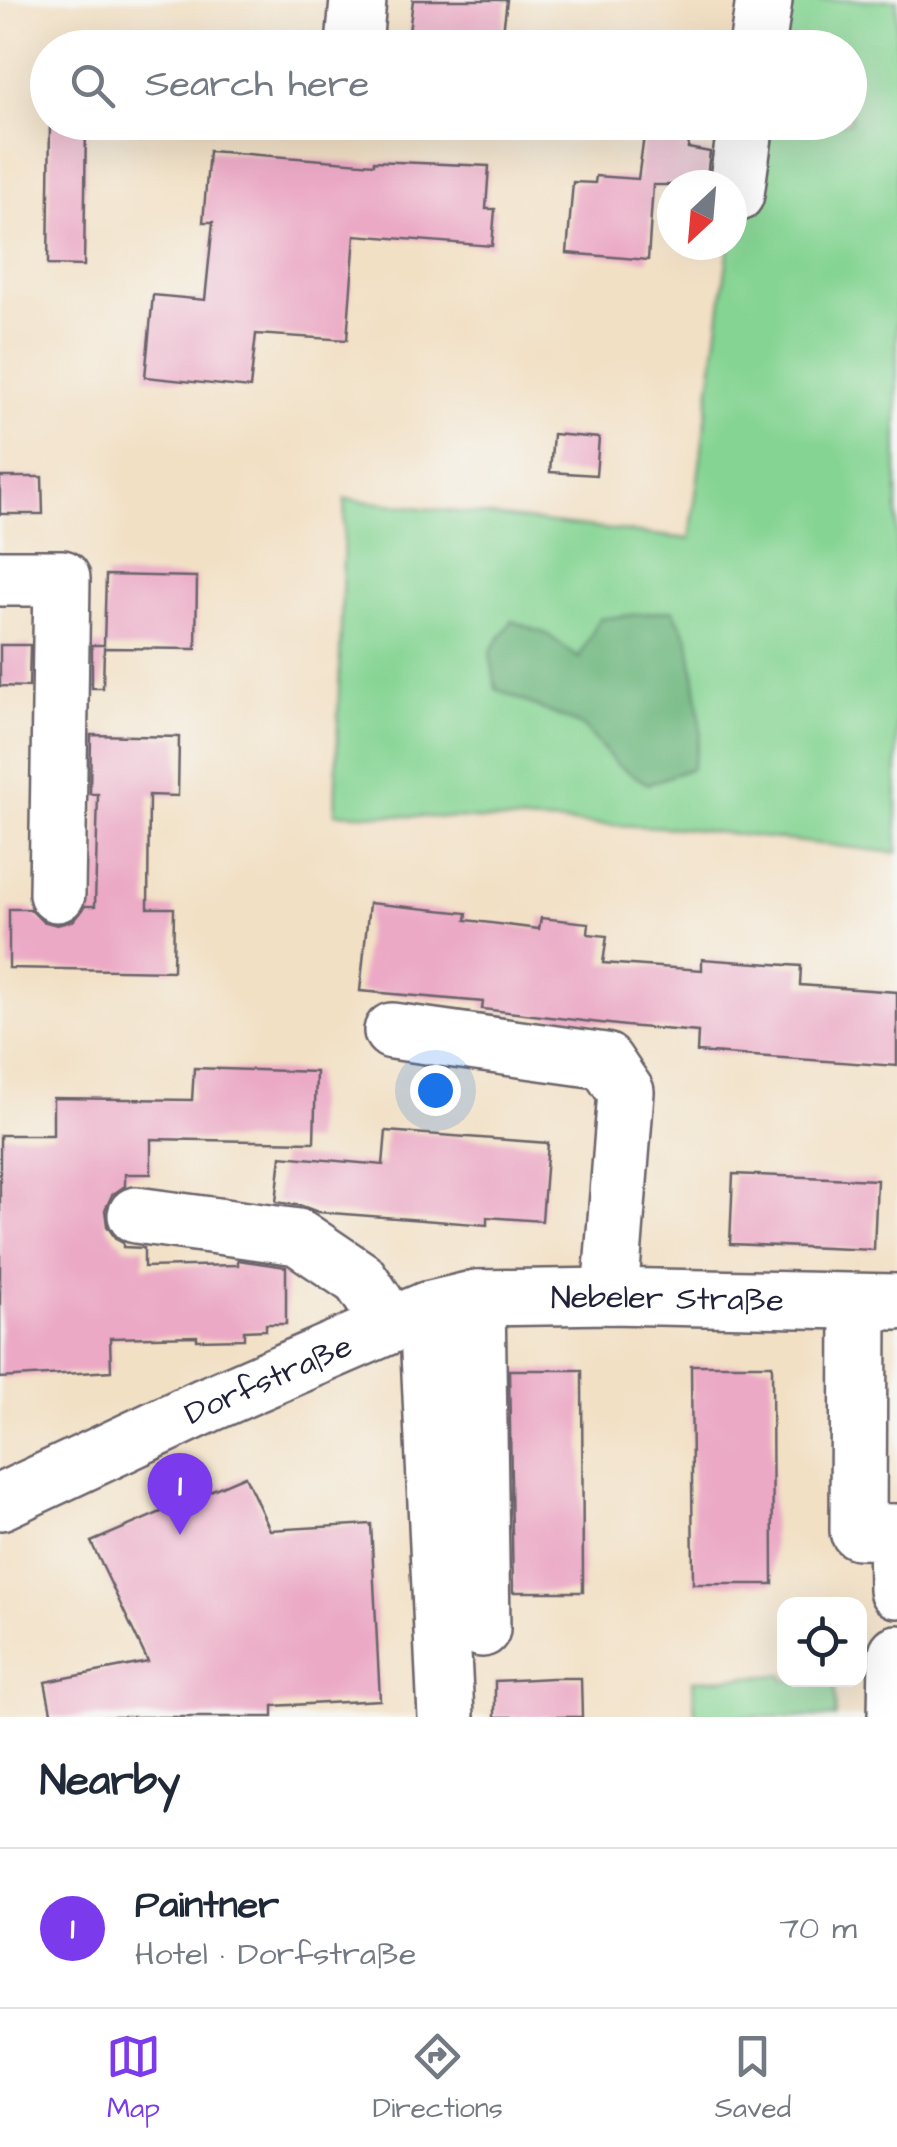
<!DOCTYPE html>
<html lang="en">
<head>
<meta charset="utf-8">
<style>
	:root { --surface:#fff; --page:#f6f6f7; --text:#1f2937; --muted:#747a83; --line:#e0e1e3; --accent:#7c3aed }
	body { margin:0; font-family:"Architects Daughter",sans-serif; background:var(--page); color:var(--text) }
	.controls { position:absolute; right:30px; bottom:30px; display:grid; overflow:hidden; border-radius:20px; box-shadow:0 10px 40px #0002 }
	.controls button { width:90px; height:90px; display:grid; place-items:center; padding:0; border:0; border-bottom:2px solid var(--line); background:var(--surface); color:var(--text); font:50px sans-serif }
	.compass { position:absolute; left:657px; top:170px; width:90px; height:90px; border-radius:50%; background:var(--surface); box-shadow:0 10px 40px #0002; rotate:206deg }
	.you { position:absolute; left:435px; top:1090px; width:35px; height:35px; margin:-25px; border:8px solid #fff; border-radius:50%; background:#1a73e8; box-shadow:0 0 0 15px #1a73e833 }
	.badge { display:grid; place-items:center; width:65px; height:65px; border-radius:50%; background:var(--accent); color:#fff; font-size:32px; font-weight:700 }
	.pin { position:absolute; translate:-50% -82px; filter:drop-shadow(0 2px 5px #0008) }
	.pin::after { content:''; position:absolute; top:52px; width:35px; height:30px; background:inherit; clip-path:polygon(0 0,100% 0,50% 100%) }
	.list { margin:0; padding:0; list-style:none }
	h2 { display:flex; justify-content:space-between; align-items:center; height:130px; margin:0; padding:0 40px; font-size:42px }
	h2 small { font-size:32px; font-weight:400; color:var(--muted) }
	.list li { display:grid; grid-template-columns:65px 1fr auto; gap:30px; align-items:center; box-sizing:border-box; height:160px; padding:0 40px; border-top:2px solid var(--line) }
	.list b { display:block; font-size:38px; white-space:nowrap }
	.list p { margin:0; font-size:32px; white-space:nowrap; color:var(--muted) }
	.list em { font-size:32px; font-style:normal; color:var(--muted) }
	.icon { flex:none; width:55px; height:55px; fill:none; stroke:currentColor; stroke-width:2; stroke-linecap:round; stroke-linejoin:round }
	.map { position:relative; flex:none; width:897px; height:1717px; overflow:hidden }
	.search { position:absolute; background:var(--surface); box-shadow:0 10px 40px #0002; left:30px; right:30px; top:30px; height:110px; display:flex; align-items:center; gap:25px; box-sizing:border-box; padding:0 35px; border-radius:55px; color:var(--muted); font-size:38px }
	.sheet { height:290px; background:var(--surface) }
	nav { display:flex; justify-content:space-around; align-items:center; box-sizing:border-box; height:140px; border-top:2px solid var(--line); background:var(--surface); font-size:28px; color:var(--muted) }
	nav a { display:grid; justify-items:center; gap:5px }
	nav .on { color:var(--accent) }
	.map>svg:first-child { display:block }
	.green { fill:#85d493; stroke:#547b67; stroke-width:2.5 }
	.forest { fill:#6cb67d; stroke:#476c5c; stroke-width:2.5 }
	.building { fill:#eba9c5 }
	.lines { fill:none; stroke-linecap:round; stroke-linejoin:round }
	.minor-casing { stroke:#6b646b; stroke-width:60 }
	.minor { stroke:#fff; stroke-width:55 }
	.labels { text-anchor:middle; stroke-width:8; stroke-linejoin:round; paint-order:stroke }
	.street-label { font-size:32px; fill:#22223b; stroke:#f6f6f2 }
</style>
</head>
<body>
<div class="map">
<svg width="897" height="1717" viewBox="0 0 897 1717">
	<rect width="100%" height="100%" fill="#f6f6f2"/>
	<filter id="ink" filterUnits="userSpaceOnUse"><feTurbulence type="fractalNoise" baseFrequency=".01" numOctaves="2"/><feDisplacementMap in="SourceGraphic" scale="20" xChannelSelector="R" yChannelSelector="G"/><feConvolveMatrix kernelMatrix="1 2 1 2 8 2 1 2 1" color-interpolation-filters="sRGB"/></filter>
	<filter id="wash" filterUnits="userSpaceOnUse"><feTurbulence type="fractalNoise" baseFrequency=".0048" numOctaves="4" result="noise"/><feDisplacementMap in="SourceGraphic" scale="40" xChannelSelector="R" yChannelSelector="G"/><feGaussianBlur stdDeviation="2.25" result="paint"/><feColorMatrix in="noise" values="0 0 0 0 0 0 0 0 0 0 0 0 0 0 0 0 0 1.4 0 .05"/><feComposite in="paint" operator="in"/></filter>
	<g filter="url(#wash)">
		<rect width="100%" height="100%" fill="#f2e0c5"/>
		<!-- green -->
		<g class="green">
			<polygon points="764,0 897,0 897,853 681,828 335,813 345,499 690,539 729,245 732,245 732,222 746,123 850,122 850,48 757,47"/>
			<polygon points="784,1675 784,1680 834,1680 836,1717 695,1717 693,1680"/>
		</g>
		<!-- forest -->
		<polygon class="forest" points="673,610 689,640 698,701 701,733 692,768 648,784 616,764 584,727 496,689 490,652 512,621 547,634 579,658 599,619"/>
		<g id="blocks">
			<!-- building -->
			<g class="building">
				<polygon points="413,0 507,0 501,48 407,48"/>
				<polygon points="50,122 86,122 84,266 48,265"/>
				<polygon points="646,122 691,122 688,148 710,152 706,185 653,185 648,260 567,253 573,182 595,183 596,176 638,179"/>
				<polygon points="209,151 374,164 374,161 489,166 486,209 495,209 492,246 355,235 347,340 256,334 250,388 145,377 153,295 205,300 213,222 203,222"/>
				<polygon points="553,434 599,438 596,475 550,472"/>
				<polygon points="0,477 42,477 43,514 0,514"/>
				<polygon points="106,575 197,577 196,649 104,648 103,688 92,688 92,645 104,645"/>
				<polygon points="0,645 30,645 29,687 0,686"/>
				<polygon points="91,735 179,737 178,796 149,795 148,908 174,908 173,971 9,968 9,909 30,909 42,921 57,925 73,921 85,906 95,906 98,794 90,794"/>
				<polygon points="369,903 467,913 466,920 539,929 541,918 589,923 588,934 607,936 603,963 702,970 702,959 801,966 800,985 897,992 897,1066 697,1052 698,1032 626,1026 482,1009 483,1002 360,991"/>
				<polygon points="194,1068 316,1072 314,1142 151,1139 151,1174 125,1174 125,1186 112,1195 105,1210 107,1226 116,1239 123,1243 123,1247 144,1248 144,1267 238,1265 238,1260 286,1267 286,1324 266,1324 266,1330 244,1331 244,1339 197,1340 197,1336 110,1338 111,1371 0,1378 0,1135 53,1135 53,1098 192,1100"/>
				<polygon points="386,1131 548,1143 542,1221 487,1217 487,1225 318,1212 302,1206 276,1202 281,1156 383,1165"/>
				<polygon points="733,1174 877,1180 874,1250 730,1244"/>
				<polygon points="691,1365 772,1365 773,1584 693,1584"/>
				<polygon points="509,1370 582,1370 583,1592 513,1592"/>
				<polygon points="245,1476 270,1530 371,1524 380,1700 273,1706 273,1717 52,1717 45,1682 148,1662 91,1542"/>
				<polygon points="552,1678 581,1678 582,1717 495,1717 495,1681"/>
			</g>
		</g>
	</g>
	<g filter="url(#ink)">
		<use href="#blocks" fill-opacity="0" stroke="#6b646b" stroke-width="2.5"/>
		<g class="lines">
			<!-- minor casing -->
			<g class="minor-casing">
				<g id="minor">
					<polyline points="354,46 358,0"/>
					<polyline points="757,48 764,0"/>
					<polyline points="736,194 746,122"/>
					<polyline points="0,578 62,578 57,894"/>
					<polyline points="392,1031 605,1061 626,1092 610,1296"/>
					<polyline points="136,1215 298,1237 360,1279 391,1325"/>
					<polyline points="477,1298 482,1629"/>
					<polyline points="859,1303 858,1531 896,1532 897,1590"/>
					<polyline points="427,1310 446,1717"/>
					<path id="s1" d="M0,1502L207,1405L391,1325L427,1310L477,1298L610,1296L897,1302"/>
					<polyline points="896,1717 897,1653"/>
				</g>
			</g>
			<!-- minor -->
			<use href="#minor" class="minor"/>
		</g>
	</g>
	<g class="labels">
		<!-- street labels -->
		<g class="street-label">
			<text dy="11" stroke="none"><textPath href="#s1" startOffset="710">Nebeler Straße</textPath></text>
			<text dy="11" stroke="none"><textPath href="#s1" startOffset="295">Dorfstraße</textPath></text>
		</g>
	</g>
</svg>
<div class="controls">
<button><svg class="icon" aria-label="locate" viewBox="0 0 24 24"><circle cx="12" cy="12" r="6"/><path d="M12 2v4M12 18v4M2 12h4M18 12h4"/></svg></button>
</div>
<svg class="compass" viewBox="-18 -18 36 36"><path d="M0-13l5 13h-10z" fill="#e53935"/><path d="M0 13l5-13h-10z" fill="#747a83"/></svg>
<div class="you"></div>
<div class="pin badge" style="left:180px;top:1535px">1</div>
<div class="search"><svg class="icon" aria-label="search" viewBox="0 0 24 24"><circle cx="10" cy="10" r="6"/><path d="M15 15l6 6"/></svg>Search here</div>
</div>
<section class="sheet">
<h2>Nearby<small></small></h2>
<ul class="list">
<li><span class="badge">1</span><div><b>Paintner</b><p>Hotel · Dorfstraße</p></div><em>70 m</em></li>
</ul>
</section>
<nav>
<a class="on"><svg class="icon" aria-label="map" viewBox="0 0 24 24"><path d="M3 6l6-2 6 2 6-2v14l-6 2-6-2-6 2zM9 4v14M15 6v14"/></svg>Map</a>
<a><svg class="icon" aria-label="directions" viewBox="0 0 24 24"><path d="M12 3l9 9-9 9-9-9zM9 14v-3h6M13 9l2 2-2 2"/></svg>Directions</a>
<a><svg class="icon" aria-label="saved" viewBox="0 0 24 24"><path d="M7 4h10v16l-5-4-5 4z"/></svg>Saved</a>
</nav>
</body>
</html>
